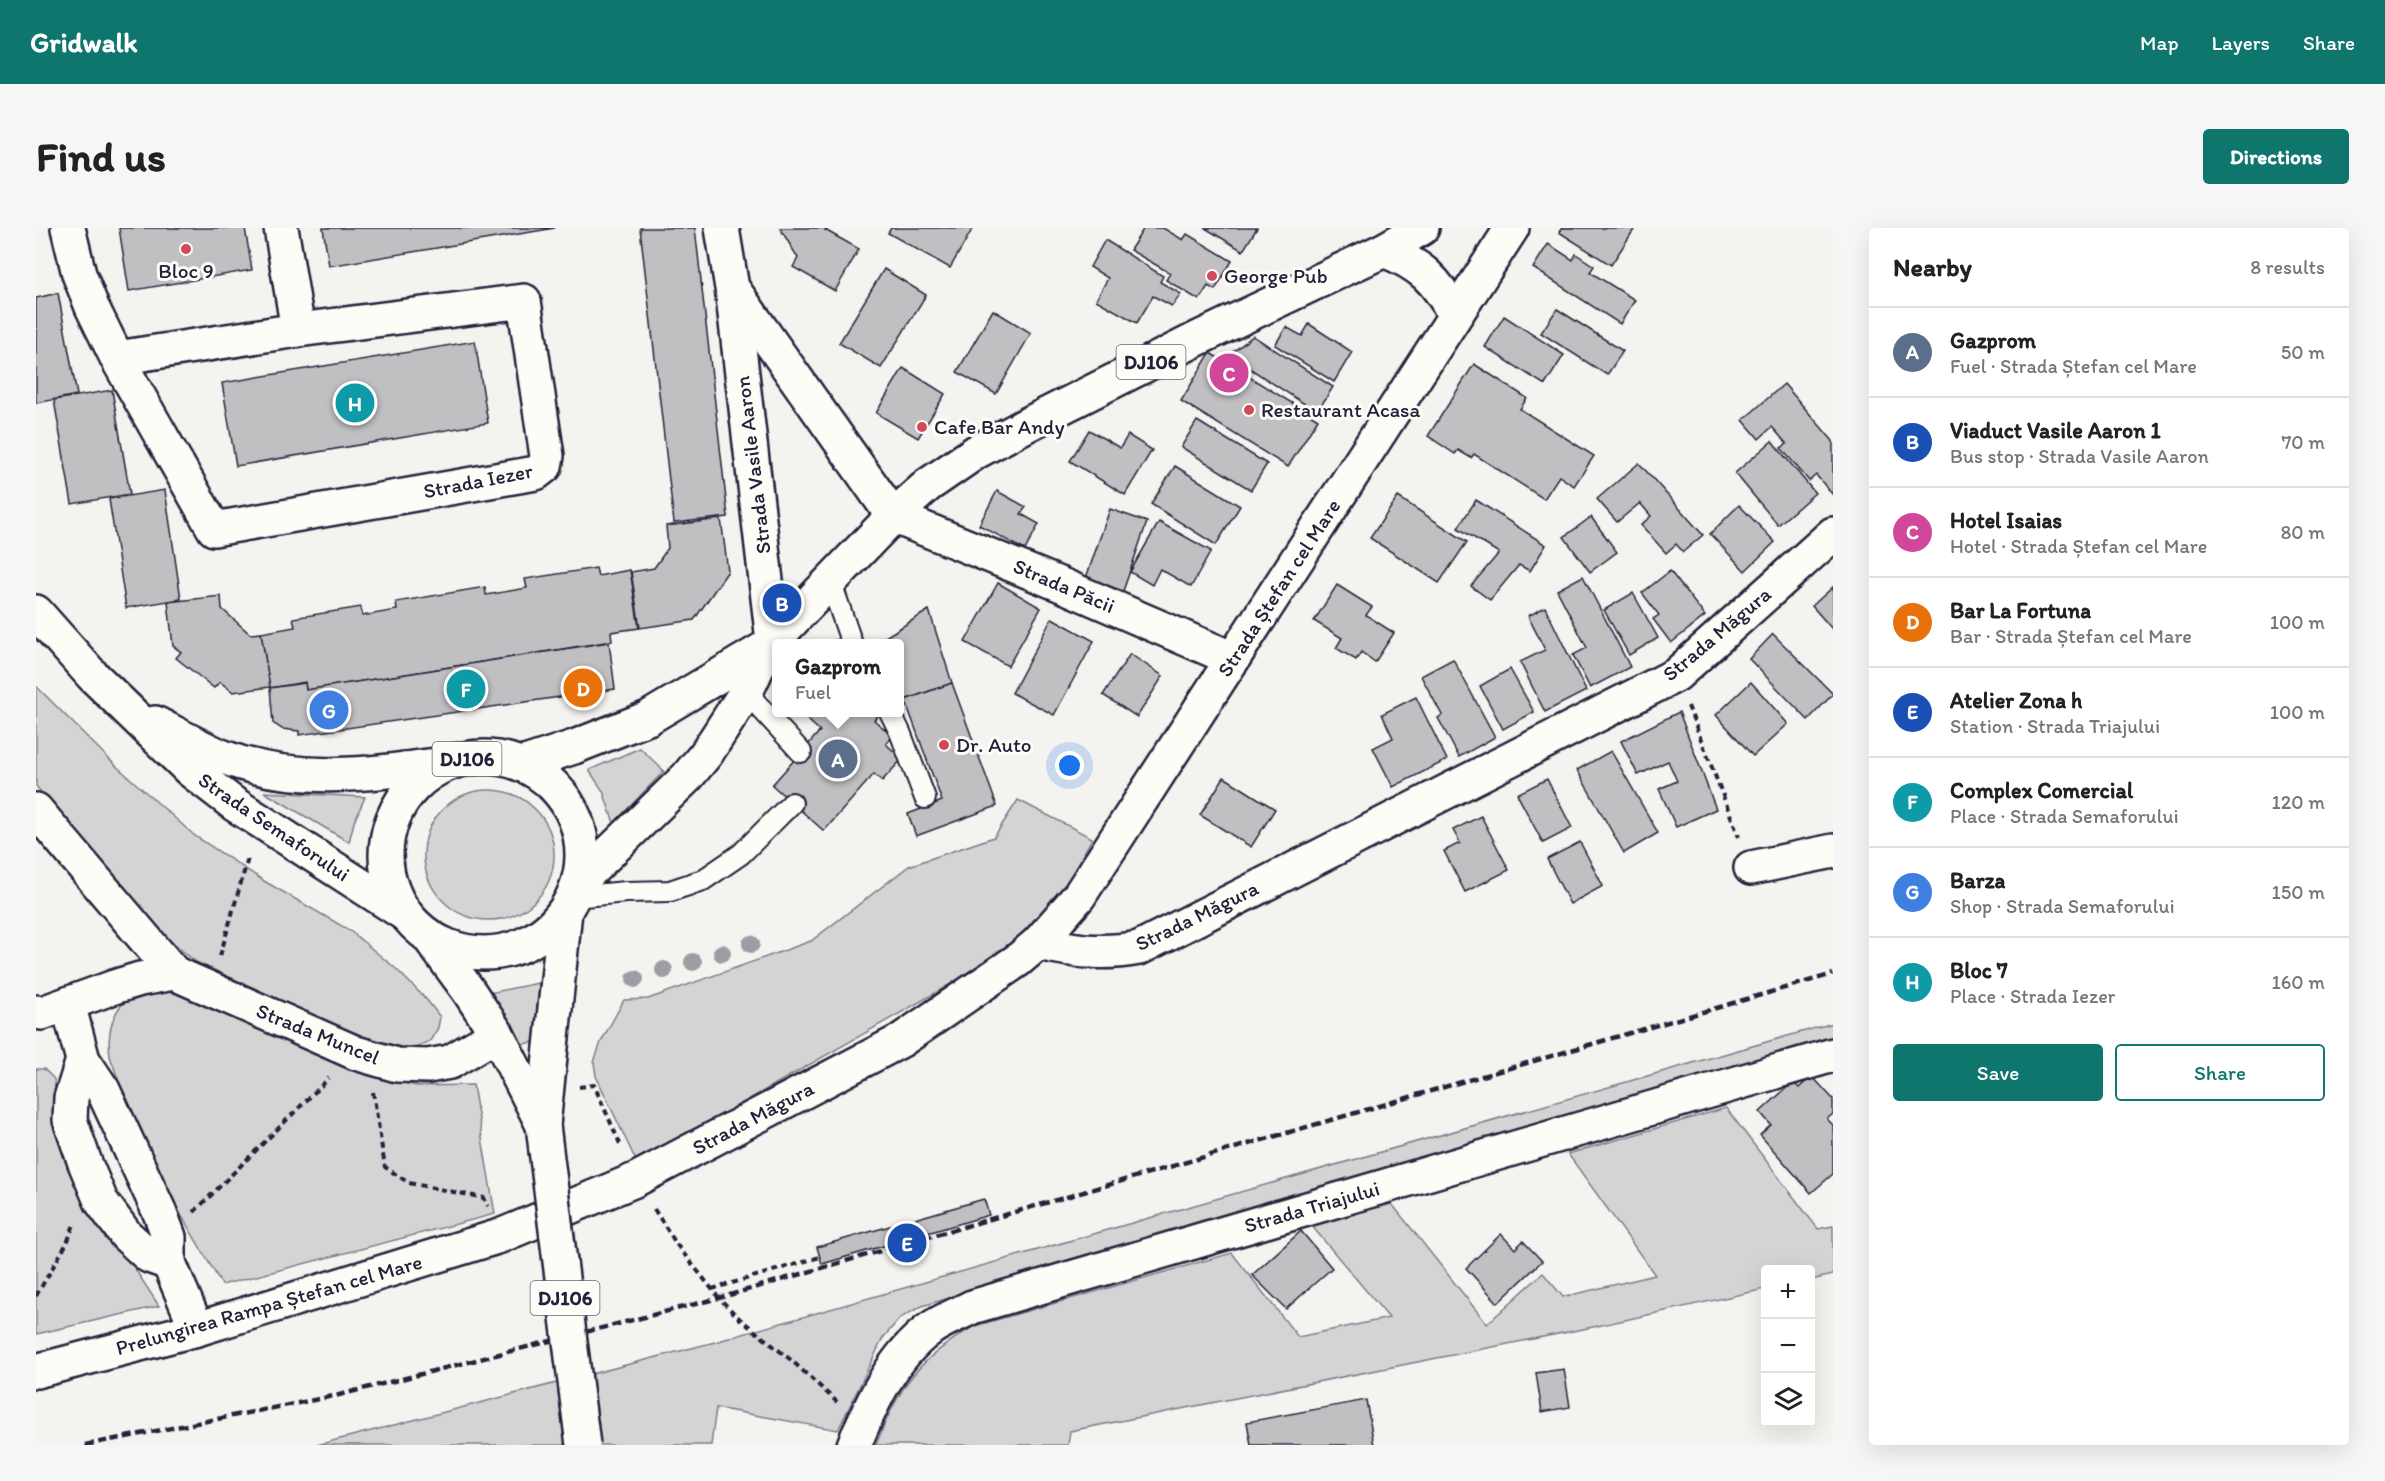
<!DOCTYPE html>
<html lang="en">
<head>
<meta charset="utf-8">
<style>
	:root { --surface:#fff; --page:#f6f6f6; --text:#222; --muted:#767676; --line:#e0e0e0; --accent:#0f766e }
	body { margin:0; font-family:Itim,sans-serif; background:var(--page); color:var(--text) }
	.controls { position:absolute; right:18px; bottom:18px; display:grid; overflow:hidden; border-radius:6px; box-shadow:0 6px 24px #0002 }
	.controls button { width:54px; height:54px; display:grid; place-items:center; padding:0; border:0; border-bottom:2px solid var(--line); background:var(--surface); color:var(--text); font:30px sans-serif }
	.you { position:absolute; left:1034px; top:538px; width:21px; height:21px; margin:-15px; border:4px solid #fff; border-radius:50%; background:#1a73e8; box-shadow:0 0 0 9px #1a73e833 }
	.badge { display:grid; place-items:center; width:39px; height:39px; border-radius:50%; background:var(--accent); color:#fff; font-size:20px; font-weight:700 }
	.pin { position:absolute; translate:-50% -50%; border:3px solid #fff; box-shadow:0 2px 6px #0006 }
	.popup { position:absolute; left:736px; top:411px; width:132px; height:78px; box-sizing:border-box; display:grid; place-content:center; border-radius:6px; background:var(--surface); filter:drop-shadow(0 2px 4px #0005); font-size:20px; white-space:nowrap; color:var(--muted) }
	.popup b { font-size:22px; color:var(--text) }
	.popup::after { content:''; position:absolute; left:50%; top:100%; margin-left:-12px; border:12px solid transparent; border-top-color:var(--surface) }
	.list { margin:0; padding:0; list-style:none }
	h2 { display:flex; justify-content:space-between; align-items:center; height:78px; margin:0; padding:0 24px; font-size:26px }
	h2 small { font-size:20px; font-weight:400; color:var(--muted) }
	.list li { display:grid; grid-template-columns:39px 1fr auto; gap:18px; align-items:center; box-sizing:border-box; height:90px; padding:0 24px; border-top:2px solid var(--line) }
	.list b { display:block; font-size:22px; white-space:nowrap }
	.list p { margin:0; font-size:20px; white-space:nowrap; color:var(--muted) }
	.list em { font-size:20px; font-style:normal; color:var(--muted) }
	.actions { display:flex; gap:12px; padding:18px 24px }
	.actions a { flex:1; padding:14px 0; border:2px solid var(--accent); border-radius:6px; text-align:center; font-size:21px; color:var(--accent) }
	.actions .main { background:var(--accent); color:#fff }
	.icon { flex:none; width:33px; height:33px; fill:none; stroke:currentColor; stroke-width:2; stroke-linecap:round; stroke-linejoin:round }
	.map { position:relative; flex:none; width:1797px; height:1217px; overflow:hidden; border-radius:6px }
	header { display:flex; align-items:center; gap:36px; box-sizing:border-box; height:84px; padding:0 30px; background:var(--accent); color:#fff }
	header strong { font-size:28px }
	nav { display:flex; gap:33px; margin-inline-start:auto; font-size:21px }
	.intro { display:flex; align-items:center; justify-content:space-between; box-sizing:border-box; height:144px; padding:0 36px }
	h1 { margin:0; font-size:42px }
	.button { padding:15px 27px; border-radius:6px; background:var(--accent); color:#fff; font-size:21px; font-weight:700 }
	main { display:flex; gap:36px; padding:0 36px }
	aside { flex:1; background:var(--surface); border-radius:6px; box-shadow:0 6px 24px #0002 }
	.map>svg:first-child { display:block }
	.green { fill:#d5d4d5; stroke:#7c7b88; stroke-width:1.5 }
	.building { fill:#c0bfc2; stroke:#22223b; stroke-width:1.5 }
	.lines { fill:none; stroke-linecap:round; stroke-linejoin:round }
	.service-casing { stroke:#22223b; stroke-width:24 }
	.minor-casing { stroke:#22223b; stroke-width:38 }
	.tertiary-casing { stroke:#22223b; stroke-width:38 }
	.primary-casing { stroke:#22223b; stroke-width:38 }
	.path { stroke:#22223b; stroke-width:4; stroke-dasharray:6 4.5; stroke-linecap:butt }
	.service { stroke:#fdfcf7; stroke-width:20 }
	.minor { stroke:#fdfcf7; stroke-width:33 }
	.tertiary { stroke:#fdfcf7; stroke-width:33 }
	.primary { stroke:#fdfcf7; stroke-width:33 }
	.rail { stroke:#22223b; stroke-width:4.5; stroke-dasharray:9 4.5; stroke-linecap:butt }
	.primary-bridge-casing { stroke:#22223b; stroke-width:38; stroke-linecap:butt }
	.primary-bridge { stroke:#fdfcf7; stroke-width:33 }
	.tree { fill:#9e9da5 }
	.poi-dot { fill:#d1495b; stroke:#fdfcf7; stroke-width:2 }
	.labels { text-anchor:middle; stroke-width:6; stroke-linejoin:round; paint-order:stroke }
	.shield { fill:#fdfcf7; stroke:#646373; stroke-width:1.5 }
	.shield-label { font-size:20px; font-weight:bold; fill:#22223b }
	.poi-label { font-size:21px; fill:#22223b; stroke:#fdfcf7; text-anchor:start }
	.street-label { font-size:21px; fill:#22223b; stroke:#fdfcf7 }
</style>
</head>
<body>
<header>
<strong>Gridwalk</strong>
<nav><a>Map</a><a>Layers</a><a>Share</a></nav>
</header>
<div class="intro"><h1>Find us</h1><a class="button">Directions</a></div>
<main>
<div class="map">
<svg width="1797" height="1217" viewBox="0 0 1797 1217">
	<rect width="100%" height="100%" fill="#f4f3ef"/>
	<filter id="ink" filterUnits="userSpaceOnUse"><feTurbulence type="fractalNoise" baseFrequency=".0167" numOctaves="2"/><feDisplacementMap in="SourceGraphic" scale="12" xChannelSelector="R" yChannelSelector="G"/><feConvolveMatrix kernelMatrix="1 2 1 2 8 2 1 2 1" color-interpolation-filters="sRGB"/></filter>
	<g filter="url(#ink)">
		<!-- green -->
		<g class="green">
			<polygon points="0,458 78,536 159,608 228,653 313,702 358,739 390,771 404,789 402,800 394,813 371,822 331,811 160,734 131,710 66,638 0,558"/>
			<polygon points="604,520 628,543 578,595 567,563 553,542"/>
			<circle cx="453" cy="627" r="65"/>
			<polygon points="228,564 329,569 318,594 313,614"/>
			<polygon points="982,572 1056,610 1030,658 993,701 970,722 915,756 601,935 560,848 558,834 565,814 588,772 612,771 775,713 873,638 958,609"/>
			<polygon points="503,755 500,814 479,817 453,765"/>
			<path d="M129,759L164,768L327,844L380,858L437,857L459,986L186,1057L105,918L74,828C71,805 76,776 101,766C110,763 120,761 129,759Z"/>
			<polygon points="1797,795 1797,810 886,1078 864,1090 847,1110 802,1202 680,1180 675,1217 281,1217 679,1114"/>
			<polygon points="0,841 8,841 18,851 24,907 40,950 123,1078 0,1106"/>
			<path d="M1690,880L1782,1001L1797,998V1047L1775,1052L1774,1042H1730L1729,1061L1557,1099L1034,1203L1032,1217H840C863,1157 883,1130 939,1098L1196,1025L1262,1109L1353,1090L1275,997L1356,976L1451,1096L1507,1045L1527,1069L1619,1047L1532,926Z"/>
		</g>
		<!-- building -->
		<g class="building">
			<polygon points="83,0 209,0 216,42 93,63"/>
			<polygon points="287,0 519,0 293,38"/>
			<polygon points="604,0 659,0 692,289 638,295"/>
			<polygon points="744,0 791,0 789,2 823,21 799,63 757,39 762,30"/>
			<polygon points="855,0 937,0 914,40 852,5"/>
			<polygon points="1108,0 1127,0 1147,12 1151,6 1196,33 1179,62 1172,58 1163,72 1130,52 1134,45 1094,22"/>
			<polygon points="1169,0 1221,0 1207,23"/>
			<polygon points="1526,0 1599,0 1575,37 1523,4"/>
			<polygon points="1069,12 1127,48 1124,54 1145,66 1136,78 1117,68 1101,95 1060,72 1072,50 1054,39"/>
			<polygon points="1512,16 1537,32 1540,26 1558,38 1554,44 1599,72 1584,96 1497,40"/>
			<polygon points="848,41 890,67 845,140 803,115"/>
			<polygon points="22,65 41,167 0,175 0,70"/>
			<polygon points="1521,81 1587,123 1571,147 1505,105"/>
			<polygon points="957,82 995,105 960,166 921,144"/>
			<polygon points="1468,88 1528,127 1509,157 1449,119"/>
			<polygon points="1273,96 1316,124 1298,154 1239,117 1250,99 1266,108"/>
			<polygon points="1217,108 1297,159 1281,184 1193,127"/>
			<polygon points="439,113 452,195 200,238 186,155"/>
			<polygon points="1174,125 1282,191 1252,239 1145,173"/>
			<polygon points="1438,136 1491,170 1484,181 1558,228 1538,258 1523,248 1508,271 1438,226 1435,230 1422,222 1419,226 1392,208"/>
			<polygon points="867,140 909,166 882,210 840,185"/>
			<polygon points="1748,156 1797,213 1797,267 1780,247 1773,253 1745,220 1751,216 1736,199 1723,211 1707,192"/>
			<polygon points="76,162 94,266 36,276 18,172"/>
			<polygon points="1161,193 1231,236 1215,262 1145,219"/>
			<polygon points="1053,202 1084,220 1092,207 1116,222 1089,267 1034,233"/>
			<polygon points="1736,213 1779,265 1742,297 1699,245"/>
			<polygon points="1603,235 1667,307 1647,324 1640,316 1630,325 1605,297 1615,288 1604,275 1581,294 1561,271"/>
			<polygon points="1139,238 1204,278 1180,317 1115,276"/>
			<polygon points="129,262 145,371 90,380 73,271"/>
			<polygon points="961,263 990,279 985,286 1003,296 989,322 943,297"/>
			<polygon points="1362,269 1431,314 1403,355 1334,310"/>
			<polygon points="1440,272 1510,317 1494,343 1483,337 1454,372 1435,358 1463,325 1422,300"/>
			<polygon points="1703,277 1739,314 1709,343 1674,306"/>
			<polygon points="1074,281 1111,294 1087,363 1050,350"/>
			<polygon points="1555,289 1581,324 1554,344 1528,309"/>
			<polygon points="685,291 692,343 658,392 604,400 595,344 618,340 632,320 630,298"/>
			<polygon points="1123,294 1175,323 1155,359 1124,341 1116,357 1094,344"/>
			<polygon points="560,340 562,348 594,342 603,400 575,404 576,413 270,462 269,454 234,460 225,405 259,399 257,390 325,379 326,388 361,382 360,374 449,359 450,367 491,360 489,351"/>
			<polygon points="1634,343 1669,388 1635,415 1617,391 1623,387 1606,365"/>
			<polygon points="1547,348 1594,439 1554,460 1537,427 1551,420 1521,362"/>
			<polygon points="962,355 1005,380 972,438 929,414"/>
			<polygon points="1301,357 1336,379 1330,387 1358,405 1339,434 1325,424 1320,432 1300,420 1306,410 1278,393"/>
			<polygon points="1797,359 1797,402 1776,378"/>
			<polygon points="1597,365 1622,410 1593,427 1568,382"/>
			<polygon points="185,368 186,381 214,406 225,405 234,459 197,464 184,454 178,460 140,430 145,424 137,418 132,374"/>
			<polygon points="1509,379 1550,463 1509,484 1484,434 1509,422 1492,388"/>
			<polygon points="893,382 916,455 869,472 866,463 864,464 864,416 838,416"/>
			<polygon points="1016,390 1058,413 1018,487 976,465"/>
			<polygon points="1737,406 1797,466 1772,492 1713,431"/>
			<polygon points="573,414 579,461 263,507 263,503 246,501 237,495 234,460 269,455 270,462"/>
			<polygon points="1094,426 1127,448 1101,489 1067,467"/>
			<polygon points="1417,431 1459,509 1423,529 1402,490 1406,487 1385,448"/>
			<polygon points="1474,441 1498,484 1467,501 1444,458"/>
			<polygon points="1715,454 1752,496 1717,528 1680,487"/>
			<polygon points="916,455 961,578 880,608 872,586 906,573 869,472"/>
			<polygon points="1380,469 1411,532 1357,559 1337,520 1357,510 1346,486"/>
			<polygon points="763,484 845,484 838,492 857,508 850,516 866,531 846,553 838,546 788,603 736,557 784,503"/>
			<polygon points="1643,484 1680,581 1640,599 1623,561 1641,553 1632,533 1602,547 1585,513"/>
			<polygon points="1575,523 1622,605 1588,625 1541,542"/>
			<polygon points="1188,549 1239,581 1215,619 1164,587"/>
			<polygon points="1511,551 1536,600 1507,615 1481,566"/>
			<polygon points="1445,588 1473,642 1429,664 1408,623 1424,615 1417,602"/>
			<polygon points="1544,614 1567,658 1534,676 1511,631"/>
			<polygon points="1776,848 1797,871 1797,886 1791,891 1797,897 1797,946 1775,965 1724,907 1735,897 1724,884 1757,854 1763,860"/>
			<polygon points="948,971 953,987 786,1036 781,1019"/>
			<polygon points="1265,1003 1296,1040 1250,1081 1216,1047"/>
			<polygon points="1465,1006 1479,1021 1487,1013 1506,1033 1462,1075 1430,1040"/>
			<polygon points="1528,1141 1534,1179 1506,1184 1500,1145"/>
			<polygon points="1330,1172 1338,1217 1215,1217 1211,1194"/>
		</g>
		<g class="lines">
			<!-- service casing -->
			<g class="service-casing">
				<g id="service">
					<polyline points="794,352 816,416"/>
					<polyline points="710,464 765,524"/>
					<polyline points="854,484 864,504 889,570"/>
					<polyline points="537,669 590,664 634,663 667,652 705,626 756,575"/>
				</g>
			</g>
			<!-- minor casing -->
			<g class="minor-casing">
				<g id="minor">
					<polyline points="32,0 43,46 56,79 81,130 178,301 500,245 509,238 511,228 488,73 262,102 81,130"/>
					<polyline points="245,0 262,102"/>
					<polyline points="857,288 1028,358 1197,431"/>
					<polyline points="0,582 138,745 320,825 361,837 392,838 414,834 461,806"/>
					<polyline points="1715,640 1797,623"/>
					<path d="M1002,715C1040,723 1064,727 1103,720L1640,447L1797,306"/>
					<polyline points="32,776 47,832 67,862 124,985 133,1009 133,1035 161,1101"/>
					<polyline points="0,784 6,785 78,759 104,751 138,745"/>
					<polyline points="47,832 35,870 34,892 49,935 65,973 90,1007 113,1028 133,1035"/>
					<path d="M818,1217C836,1174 856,1129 894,1101C906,1092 923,1086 936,1079L1797,827"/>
				</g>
			</g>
			<!-- tertiary casing -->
			<g class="tertiary-casing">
				<g id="tertiary">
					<polyline points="686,0 696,60 737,413"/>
					<polyline points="699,64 857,288"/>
					<polyline points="0,1143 161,1101 464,1008 599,952 864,813 982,732 1002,715 1043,668 1476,0"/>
				</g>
			</g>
			<!-- primary casing -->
			<g class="primary-casing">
				<g id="primary">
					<path d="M1348,22C1384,37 1401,51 1418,86"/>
					<polyline points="0,384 56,447 154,542 198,576 369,686"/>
					<path d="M119,495C141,506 163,519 185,528C256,557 335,546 408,536"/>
					<circle cx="448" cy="627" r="98"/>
					<polyline points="486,536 538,519 612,490 731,419"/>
					<polyline points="542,655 651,549 670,526 710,464 731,419 857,288 892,257 940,224 992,196 1163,110 1348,22 1386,0"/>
					<polyline points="393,709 432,762 461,806 507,897"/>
					<polyline points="510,922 507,897 529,683"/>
				</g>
			</g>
			<!-- path -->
			<g class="path">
				<polyline points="1652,478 1703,609"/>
				<polyline points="184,728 212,630"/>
				<polyline points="543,859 558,857 585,918"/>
				<polyline points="337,864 349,939 373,955 448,970 452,978"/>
				<polyline points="618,981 641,1017 683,1070 704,1091 755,1132 801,1174"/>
				<polyline points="158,984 293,850"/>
				<polyline points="676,1061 784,1029"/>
				<polyline points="0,1068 31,1015 39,994"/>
			</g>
			<!-- service -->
			<use href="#service" class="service"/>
			<!-- minor -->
			<use href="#minor" class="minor"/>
			<!-- tertiary -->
			<use href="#tertiary" class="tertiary"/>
			<!-- primary -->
			<use href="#primary" class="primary"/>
			<!-- rail -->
			<polyline class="rail" points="49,1217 303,1167 683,1070 1797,746"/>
			<!-- primary-bridge casing -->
			<g class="primary-bridge-casing">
				<polyline id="primary-bridge" points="510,922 547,1217"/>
			</g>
			<!-- primary-bridge -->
			<use href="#primary-bridge" class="primary-bridge"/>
		</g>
		<!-- trees -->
		<g class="tree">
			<circle cx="715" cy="716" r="9"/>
			<circle cx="686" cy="725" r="9"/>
			<circle cx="657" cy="734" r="9"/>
			<circle cx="628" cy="742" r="9"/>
			<circle cx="599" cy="751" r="9"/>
		</g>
	</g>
	<!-- markers -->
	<g class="poi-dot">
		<circle cx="150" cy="21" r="6"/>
		<circle cx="1176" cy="48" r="6"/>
		<circle cx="1213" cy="182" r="6"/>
		<circle cx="886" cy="199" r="6"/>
		<circle cx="908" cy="517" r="6"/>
	</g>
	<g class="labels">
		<!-- shield labels -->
		<g class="shield">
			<rect x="1080.5" y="117" width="69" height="34" rx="4.5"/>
			<rect x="396.5" y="514" width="69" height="34" rx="4.5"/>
			<rect x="494.5" y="1053" width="69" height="34" rx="4.5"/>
		</g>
		<g class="shield-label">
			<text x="1115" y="141">DJ106</text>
			<text x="431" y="538">DJ106</text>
			<text x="529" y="1077">DJ106</text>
		</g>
		<!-- poi labels -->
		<g class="poi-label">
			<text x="150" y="50" text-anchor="middle">Bloc 9</text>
			<text x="1188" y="55">George Pub</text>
			<text x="1225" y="189">Restaurant Acasa</text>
			<text x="898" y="206">Cafe Bar Andy</text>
			<text x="920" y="524">Dr. Auto</text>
		</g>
		<!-- street labels -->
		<g class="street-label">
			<text transform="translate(717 237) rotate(-97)" y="7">Strada Vasile Aaron</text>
			<text transform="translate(442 253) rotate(-11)" y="7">Strada Iezer</text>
			<text transform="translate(1028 358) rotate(23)" y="7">Strada Păcii</text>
			<text transform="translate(1243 360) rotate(-57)" y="7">Strada Ștefan cel Mare</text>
			<text transform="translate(1681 406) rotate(-40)" y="7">Strada Măgura</text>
			<text transform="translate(238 599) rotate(34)" y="7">Strada Semaforului</text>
			<text transform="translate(1161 688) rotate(-26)" y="7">Strada Măgura</text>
			<text transform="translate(282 806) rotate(22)" y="7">Strada Muncel</text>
			<text transform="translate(717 890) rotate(-28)" y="7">Strada Măgura</text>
			<text transform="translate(1276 979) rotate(-16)" y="7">Strada Triajului</text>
			<text transform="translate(233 1077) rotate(-16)" y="7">Prelungirea Rampa Ștefan cel Mare</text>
		</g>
	</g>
</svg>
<div class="controls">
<button>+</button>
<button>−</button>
<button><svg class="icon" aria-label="layers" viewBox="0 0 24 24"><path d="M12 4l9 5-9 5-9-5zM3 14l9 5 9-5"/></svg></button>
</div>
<div class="you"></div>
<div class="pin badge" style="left:802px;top:531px;background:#5c6f8a">A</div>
<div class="popup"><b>Gazprom</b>Fuel</div>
<div class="pin badge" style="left:746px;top:375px;background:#1a4fb4">B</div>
<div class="pin badge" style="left:1193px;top:145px;background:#d1479c">C</div>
<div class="pin badge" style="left:547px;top:460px;background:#e8710a">D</div>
<div class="pin badge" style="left:871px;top:1015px;background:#1a4fb4">E</div>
<div class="pin badge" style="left:430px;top:461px;background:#0f9aa8">F</div>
<div class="pin badge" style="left:293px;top:482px;background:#3f7fe0">G</div>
<div class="pin badge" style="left:319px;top:175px;background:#0f9aa8">H</div>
</div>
<aside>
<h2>Nearby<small>8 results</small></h2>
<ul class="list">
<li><span class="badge" style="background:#5c6f8a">A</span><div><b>Gazprom</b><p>Fuel · Strada Ștefan cel Mare</p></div><em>50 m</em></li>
<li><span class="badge" style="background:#1a4fb4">B</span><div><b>Viaduct Vasile Aaron 1</b><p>Bus stop · Strada Vasile Aaron</p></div><em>70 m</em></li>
<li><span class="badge" style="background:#d1479c">C</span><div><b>Hotel Isaias</b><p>Hotel · Strada Ștefan cel Mare</p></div><em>80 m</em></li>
<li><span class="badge" style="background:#e8710a">D</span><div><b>Bar La Fortuna</b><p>Bar · Strada Ștefan cel Mare</p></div><em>100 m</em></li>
<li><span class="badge" style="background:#1a4fb4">E</span><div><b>Atelier Zona h</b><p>Station · Strada Triajului</p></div><em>100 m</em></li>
<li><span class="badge" style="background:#0f9aa8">F</span><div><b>Complex Comercial</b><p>Place · Strada Semaforului</p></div><em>120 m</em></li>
<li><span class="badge" style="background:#3f7fe0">G</span><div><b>Barza</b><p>Shop · Strada Semaforului</p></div><em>150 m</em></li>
<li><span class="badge" style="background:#0f9aa8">H</span><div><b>Bloc 7</b><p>Place · Strada Iezer</p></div><em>160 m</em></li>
</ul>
<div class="actions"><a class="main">Save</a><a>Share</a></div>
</aside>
</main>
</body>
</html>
